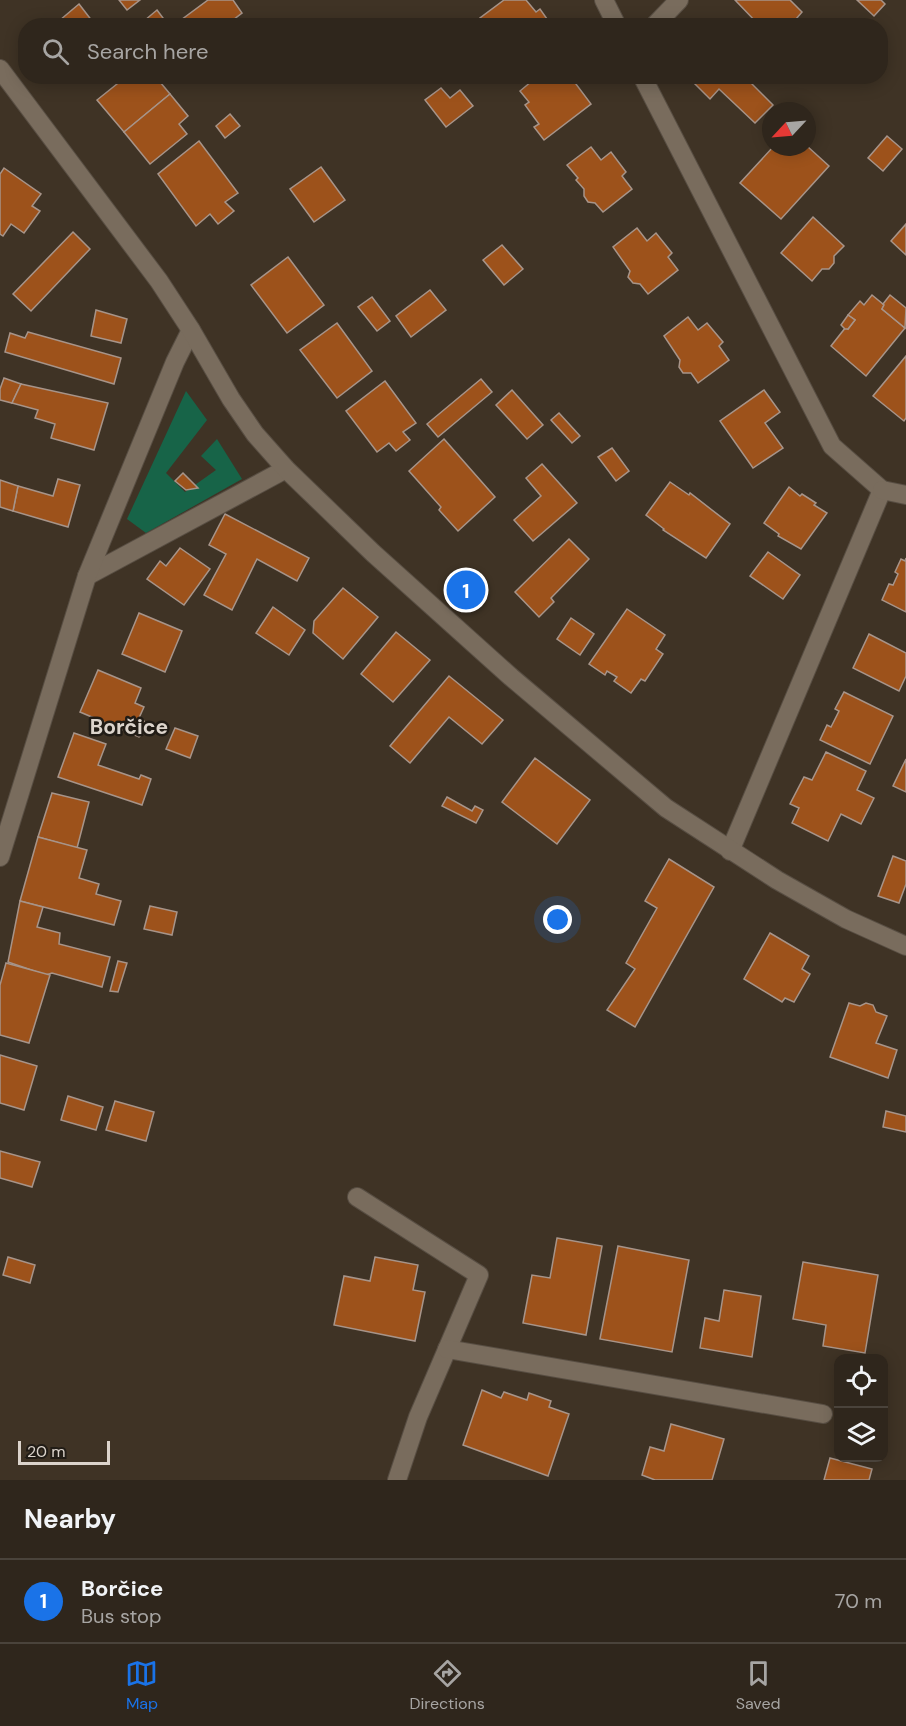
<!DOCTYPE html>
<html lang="en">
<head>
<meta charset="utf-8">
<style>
	:root { --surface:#2f261c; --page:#372e25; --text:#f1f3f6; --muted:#a7a5a3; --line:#4a433b; --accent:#1a73e8 }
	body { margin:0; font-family:"DM Sans",sans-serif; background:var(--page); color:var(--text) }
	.controls { position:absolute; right:18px; bottom:18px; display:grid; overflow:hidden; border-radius:12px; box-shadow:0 3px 15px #0003 }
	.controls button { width:54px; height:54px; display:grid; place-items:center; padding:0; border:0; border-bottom:2px solid var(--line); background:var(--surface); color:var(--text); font:30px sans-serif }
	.compass { position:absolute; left:762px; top:102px; width:54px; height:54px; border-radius:50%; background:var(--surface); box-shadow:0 3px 15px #0003; rotate:244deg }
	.scale { position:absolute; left:18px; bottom:15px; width:92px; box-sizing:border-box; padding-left:6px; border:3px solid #dcd4cc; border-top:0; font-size:16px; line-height:21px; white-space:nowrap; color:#dcd4cc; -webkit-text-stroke:4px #211c16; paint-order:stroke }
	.you { position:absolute; left:558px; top:920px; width:21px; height:21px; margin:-15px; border:4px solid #fff; border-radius:50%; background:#1a73e8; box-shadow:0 0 0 9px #1a73e833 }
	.badge { display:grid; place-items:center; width:39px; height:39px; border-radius:50%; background:var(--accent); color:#fff; font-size:20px; font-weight:700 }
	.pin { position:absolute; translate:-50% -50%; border:3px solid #fff; box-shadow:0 2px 6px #0006 }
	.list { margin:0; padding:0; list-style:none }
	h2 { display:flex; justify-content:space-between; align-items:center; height:78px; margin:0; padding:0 24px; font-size:26px }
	h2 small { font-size:20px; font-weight:400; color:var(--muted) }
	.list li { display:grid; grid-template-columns:39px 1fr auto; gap:18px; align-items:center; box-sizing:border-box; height:84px; padding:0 24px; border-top:2px solid var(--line) }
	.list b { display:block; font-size:22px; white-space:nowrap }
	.list p { margin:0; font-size:20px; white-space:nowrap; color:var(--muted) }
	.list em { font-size:20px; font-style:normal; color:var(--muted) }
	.icon { flex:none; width:33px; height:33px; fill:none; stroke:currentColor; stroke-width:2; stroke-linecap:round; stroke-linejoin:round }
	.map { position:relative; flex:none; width:906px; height:1480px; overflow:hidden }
	.search { position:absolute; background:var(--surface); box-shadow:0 3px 15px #0003; left:18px; right:18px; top:18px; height:66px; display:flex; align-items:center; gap:15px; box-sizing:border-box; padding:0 21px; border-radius:24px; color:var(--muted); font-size:22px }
	.sheet { height:162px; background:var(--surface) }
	nav { display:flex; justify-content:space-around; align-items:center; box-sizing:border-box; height:84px; border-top:2px solid var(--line); background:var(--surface); font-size:16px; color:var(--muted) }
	nav a { display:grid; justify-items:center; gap:3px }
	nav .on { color:var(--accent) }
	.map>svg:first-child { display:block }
	.green { fill:#176448 }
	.building { fill:#9d521b; stroke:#a79489; stroke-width:1.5 }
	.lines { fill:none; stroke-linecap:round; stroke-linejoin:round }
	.street-casing { stroke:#584e43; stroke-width:20 }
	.secondary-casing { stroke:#584e43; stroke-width:20 }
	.street { stroke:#796c5d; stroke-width:18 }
	.secondary { stroke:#796c5d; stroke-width:18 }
	.labels { text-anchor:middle; stroke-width:5; stroke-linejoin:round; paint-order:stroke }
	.quarter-label { font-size:21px; font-weight:bold; fill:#dcd4cc; stroke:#211c16 }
</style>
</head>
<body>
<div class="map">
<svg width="906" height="1480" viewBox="0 0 906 1480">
	<rect width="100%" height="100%" fill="#3f3325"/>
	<!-- green -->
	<polygon class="green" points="186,391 207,420 166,473 185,492 216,470 201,456 217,439 242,479 146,533 127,519"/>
	<!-- building -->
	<g class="building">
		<polygon points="119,0 140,0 127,10"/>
		<polygon points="208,0 233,0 242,13 225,26 179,26 177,23"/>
		<polygon points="504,0 526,0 536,12 540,9 552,26 486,26 480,18"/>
		<polygon points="735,0 790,0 802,12 790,26 760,26"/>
		<polygon points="857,0 881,0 885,4 874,16"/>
		<polygon points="79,4 96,26 53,26"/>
		<polygon points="157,10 169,26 138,26"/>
		<polygon points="127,76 140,76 143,80 147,76 155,76 170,94 124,132 97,100"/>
		<polygon points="538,76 570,76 591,104 544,140 534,127 539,124 525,105 529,102 520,91"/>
		<polygon points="687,76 744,76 773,105 755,123 719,89 710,99"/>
		<polygon points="441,88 450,98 460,90 473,106 446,127 425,100"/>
		<polygon points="170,94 188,116 179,124 187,134 150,164 124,132"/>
		<polygon points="230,114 240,126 225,138 216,126"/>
		<polygon points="887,136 902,149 883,171 868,158"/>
		<polygon points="199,141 238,193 225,202 234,211 218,224 210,214 196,226 158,174"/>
		<polygon points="807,146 829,166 781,219 740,183 773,147"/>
		<polygon points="591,147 601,160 611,152 626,172 622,176 632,189 603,212 595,203 588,202 584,196 584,189 576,180 578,178 567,165"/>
		<polygon points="321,167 345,200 314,222 290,189"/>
		<polygon points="4,168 41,194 32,206 40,211 24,233 11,224 3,236 0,234 0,174"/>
		<polygon points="813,217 844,246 834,256 834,263 829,269 822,269 812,281 781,253"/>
		<polygon points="906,224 906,255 891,241"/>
		<polygon points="637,228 647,241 656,233 672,253 668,257 678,270 648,294 640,284 633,283 628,277 630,271 613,247"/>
		<polygon points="73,232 90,249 31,311 13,294"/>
		<polygon points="502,245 523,269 504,285 483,260"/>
		<polygon points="288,257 324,305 287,333 251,285"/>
		<polygon points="430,290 446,310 411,337 396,316"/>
		<polygon points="872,295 884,305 882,309 905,328 866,376 831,346 846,327 848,329 855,320 848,315 860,301 864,305"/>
		<polygon points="890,295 906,308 905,328 882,309 884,305 883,304"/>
		<polygon points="372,297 390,321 377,331 358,307"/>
		<polygon points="96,310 127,319 121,343 91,336"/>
		<polygon points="848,315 855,320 848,329 845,329 841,325"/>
		<polygon points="688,317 698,330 707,323 723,342 719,346 729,360 698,383 691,373 683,373 679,367 680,360 664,336"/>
		<polygon points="337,323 372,371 337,398 300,350"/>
		<polygon points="28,332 121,358 114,384 5,352 10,333 25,338"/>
		<polygon points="906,356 906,418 904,421 873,396"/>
		<polygon points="4,378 21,384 12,403 0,400 0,389"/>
		<polygon points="481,379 492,392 438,437 427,424"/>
		<polygon points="385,381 416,423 403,432 410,440 396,451 389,443 377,452 346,411"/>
		<polygon points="21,384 108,403 94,450 51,438 55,424 35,418 38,410 12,403"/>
		<polygon points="512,390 543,425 527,439 496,405"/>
		<polygon points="764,390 780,412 765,423 783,448 753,468 720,421"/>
		<polygon points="559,413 580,436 572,443 551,420"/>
		<polygon points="444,439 495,497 458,531 439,510 441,507 409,471"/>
		<polygon points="612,448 629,471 616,481 598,457"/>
		<polygon points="542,464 577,503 533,541 514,520 541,496 526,478"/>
		<polygon points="183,473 198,488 186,490 175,481"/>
		<polygon points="58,479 80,485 68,527 13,511 18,486 53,496"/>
		<polygon points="0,480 18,486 13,511 0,507"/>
		<polygon points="670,482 689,495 690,493 730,524 706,558 663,530 664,529 646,515"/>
		<polygon points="789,487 800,496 802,494 816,503 814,505 827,513 801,549 778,536 779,534 764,523"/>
		<polygon points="225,514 309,558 297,581 257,559 232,610 204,595 226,554 209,545"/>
		<polygon points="569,539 589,559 551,598 554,602 539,617 515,592"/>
		<polygon points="180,548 210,569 184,605 147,579 160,561 166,566"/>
		<polygon points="768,552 800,575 783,599 750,576"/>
		<polygon points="906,558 906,612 882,600 889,584 893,585 898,574 895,572 901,559 905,561"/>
		<polygon points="343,588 378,617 343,659 313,633 314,621"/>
		<polygon points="273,607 305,630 289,655 256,633"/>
		<polygon points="627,609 665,635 656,649 663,654 645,681 641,679 631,693 614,681 617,677 607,671 605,675 589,664"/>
		<polygon points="139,613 182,631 165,672 122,654"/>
		<polygon points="571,618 594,634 580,655 557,639"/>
		<polygon points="396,632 430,660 393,702 361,674"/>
		<polygon points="869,634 906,653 906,676 899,691 853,668"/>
		<polygon points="98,670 141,688 135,703 144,707 139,718 144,721 147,731 139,737 80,712"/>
		<polygon points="449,676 503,720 482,744 449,717 410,763 390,746"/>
		<polygon points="844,692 893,716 870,764 820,740 827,725 831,727 839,711 835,709"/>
		<polygon points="175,728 198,736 190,758 166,749"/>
		<polygon points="74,733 106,744 98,765 139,779 141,775 151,779 142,805 58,777"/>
		<polygon points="826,752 866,771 857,790 874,798 861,824 841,814 828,841 792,823 799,808 790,804 804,777 812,780"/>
		<polygon points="535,758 590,800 557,844 502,802"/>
		<polygon points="906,759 906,792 893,786"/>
		<polygon points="52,793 89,802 77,848 38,837"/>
		<polygon points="447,797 472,811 475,806 483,810 476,823 442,806"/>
		<polygon points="38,837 87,850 79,878 99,884 96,894 121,901 114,925 20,901"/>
		<polygon points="893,856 906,861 906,884 899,903 878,896"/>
		<polygon points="669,859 714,887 635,1027 607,1010 635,969 626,963 657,908 645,901"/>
		<polygon points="20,901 43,907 37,927 60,933 59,944 110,957 102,987 52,973 46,975 8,962"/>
		<polygon points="150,906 177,912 172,935 144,929"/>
		<polygon points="770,933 809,956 802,969 810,974 794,1002 785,998 782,1002 744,979"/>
		<polygon points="118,961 127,963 118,992 110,991"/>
		<polygon points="6,963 50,975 29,1043 0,1035 0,985"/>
		<polygon points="849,1003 860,1006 866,1003 873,1005 876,1012 887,1016 876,1043 897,1050 888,1078 830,1057"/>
		<polygon points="0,1055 37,1066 24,1110 0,1103"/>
		<polygon points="68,1096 103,1107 96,1130 61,1120"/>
		<polygon points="115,1101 154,1112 146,1141 106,1130"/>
		<polygon points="886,1111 906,1116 906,1132 883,1127"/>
		<polygon points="0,1151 40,1162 32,1187 0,1178"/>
		<polygon points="557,1238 602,1246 586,1335 523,1323 532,1275 550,1278"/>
		<polygon points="618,1246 689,1260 672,1352 600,1339"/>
		<polygon points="8,1257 35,1265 30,1283 3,1275"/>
		<polygon points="375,1257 418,1265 413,1290 425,1292 415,1341 334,1325 344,1276 370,1281"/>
		<polygon points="803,1262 878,1275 865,1353 823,1346 826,1325 793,1319"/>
		<polygon points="724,1290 761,1296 752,1357 700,1348 705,1318 719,1321"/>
		<polygon points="482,1390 501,1398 504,1392 527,1400 529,1393 551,1401 549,1407 569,1414 548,1476 463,1445"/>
		<polygon points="671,1424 724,1439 712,1480 655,1480 642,1475 650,1447 664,1451"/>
		<polygon points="830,1458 872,1469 869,1480 824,1480"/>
	</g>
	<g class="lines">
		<!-- street casing -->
		<g class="street-casing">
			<g id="street">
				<polyline points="604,0 617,26"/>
				<polyline points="654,26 679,0"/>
				<polyline points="642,76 832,446 882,490 730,851"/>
				<polyline points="882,490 906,495"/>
				<polyline points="87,576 286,469"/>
				<polyline points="0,857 87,576 175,362 191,330"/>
				<polyline points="357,1197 479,1275 418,1417 397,1480"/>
				<polyline points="447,1349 823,1414"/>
			</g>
		</g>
		<!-- secondary casing -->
		<g class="secondary-casing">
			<polyline id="secondary" points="0,69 159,281 191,330 231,399 255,434 286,469 373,553 511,677 666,808 777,880 846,919 906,946"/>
		</g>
		<!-- street -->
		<use href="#street" class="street"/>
		<!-- secondary -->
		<use href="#secondary" class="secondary"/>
	</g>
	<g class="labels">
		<!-- quarter labels -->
		<g class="quarter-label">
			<text x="129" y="734">Borčice</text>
		</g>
	</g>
</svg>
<div class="controls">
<button><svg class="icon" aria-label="locate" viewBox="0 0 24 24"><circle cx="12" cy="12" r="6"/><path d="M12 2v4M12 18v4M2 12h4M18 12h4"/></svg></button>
<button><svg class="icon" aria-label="layers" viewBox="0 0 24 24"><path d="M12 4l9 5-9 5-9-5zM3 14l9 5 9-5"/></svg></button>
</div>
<svg class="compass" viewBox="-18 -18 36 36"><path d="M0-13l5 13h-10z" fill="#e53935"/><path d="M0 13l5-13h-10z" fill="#a7a5a3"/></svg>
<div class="scale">20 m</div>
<div class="you"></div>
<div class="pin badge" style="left:466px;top:590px">1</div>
<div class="search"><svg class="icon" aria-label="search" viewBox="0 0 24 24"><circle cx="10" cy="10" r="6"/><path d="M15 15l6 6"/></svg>Search here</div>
</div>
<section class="sheet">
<h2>Nearby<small></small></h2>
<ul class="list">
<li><span class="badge">1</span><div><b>Borčice</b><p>Bus stop</p></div><em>70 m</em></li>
</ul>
</section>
<nav>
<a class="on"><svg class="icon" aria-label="map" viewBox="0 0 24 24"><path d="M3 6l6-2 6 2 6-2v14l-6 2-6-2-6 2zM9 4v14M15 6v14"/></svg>Map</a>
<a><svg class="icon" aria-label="directions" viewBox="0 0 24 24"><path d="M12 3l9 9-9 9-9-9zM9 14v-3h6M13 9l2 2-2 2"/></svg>Directions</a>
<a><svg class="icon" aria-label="saved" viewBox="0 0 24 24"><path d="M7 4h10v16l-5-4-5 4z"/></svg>Saved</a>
</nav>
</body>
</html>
